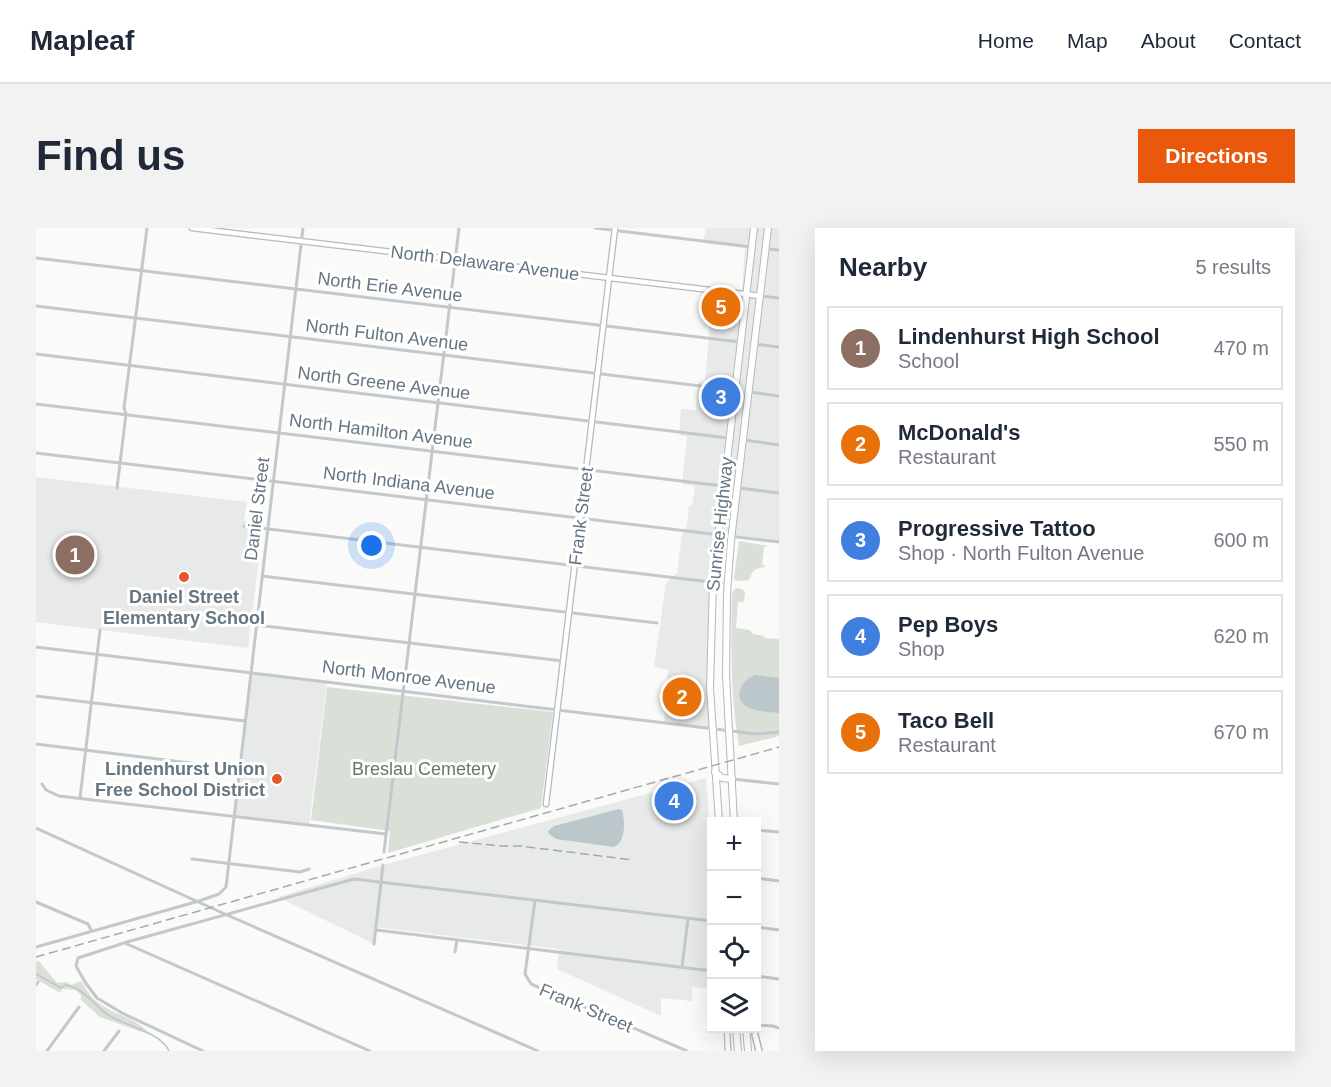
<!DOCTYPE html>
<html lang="en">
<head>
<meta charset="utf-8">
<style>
	:root { --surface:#fff; --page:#f2f2f3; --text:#1f2937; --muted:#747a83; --line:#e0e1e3; --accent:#ea580c }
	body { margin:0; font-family:Helvetica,sans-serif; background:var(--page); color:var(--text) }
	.controls { position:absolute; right:18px; bottom:18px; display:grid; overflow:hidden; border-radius:0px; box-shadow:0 6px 24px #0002 }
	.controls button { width:54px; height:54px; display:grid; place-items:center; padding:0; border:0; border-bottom:2px solid var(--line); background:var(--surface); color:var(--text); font:30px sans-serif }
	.you { position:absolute; left:336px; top:318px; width:21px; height:21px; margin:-15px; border:4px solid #fff; border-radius:50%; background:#1a73e8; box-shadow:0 0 0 9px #1a73e833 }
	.badge { display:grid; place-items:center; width:39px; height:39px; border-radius:50%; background:var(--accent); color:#fff; font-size:20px; font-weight:700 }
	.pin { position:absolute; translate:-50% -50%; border:3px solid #fff; box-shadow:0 2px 6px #0006 }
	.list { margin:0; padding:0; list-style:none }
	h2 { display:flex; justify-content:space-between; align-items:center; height:78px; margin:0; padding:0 24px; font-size:26px }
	h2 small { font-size:20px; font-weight:400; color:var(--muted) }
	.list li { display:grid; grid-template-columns:39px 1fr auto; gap:18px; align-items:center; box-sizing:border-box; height:84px; margin:0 12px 12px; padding:0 12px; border:2px solid var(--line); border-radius:0px }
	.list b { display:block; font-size:22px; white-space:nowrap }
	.list p { margin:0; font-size:20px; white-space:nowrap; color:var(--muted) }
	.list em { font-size:20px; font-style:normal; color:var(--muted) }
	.icon { flex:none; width:33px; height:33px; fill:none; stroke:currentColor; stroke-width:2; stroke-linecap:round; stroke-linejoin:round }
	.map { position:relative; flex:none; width:743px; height:823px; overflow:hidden; border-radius:0px }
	header { display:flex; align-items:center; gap:36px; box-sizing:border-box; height:84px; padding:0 30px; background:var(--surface); border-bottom:2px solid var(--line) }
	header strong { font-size:28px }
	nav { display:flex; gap:33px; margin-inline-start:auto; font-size:21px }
	.intro { display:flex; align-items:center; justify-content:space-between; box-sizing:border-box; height:144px; padding:0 36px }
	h1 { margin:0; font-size:42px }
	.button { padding:15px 27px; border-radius:0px; background:var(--accent); color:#fff; font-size:21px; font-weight:700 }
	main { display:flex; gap:36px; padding:0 36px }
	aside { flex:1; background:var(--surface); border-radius:0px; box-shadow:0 6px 24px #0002 }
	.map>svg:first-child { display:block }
	.built { fill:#e8e9e9 }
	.green { fill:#dadfd7 }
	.water { fill:#bbc7cb }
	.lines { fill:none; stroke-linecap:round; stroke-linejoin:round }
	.stream { stroke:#bbc7cb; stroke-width:1.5 }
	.secondary-casing { stroke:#b3babf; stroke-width:7 }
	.primary-casing { stroke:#b5babe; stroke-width:8 }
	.highway-casing { stroke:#b4b9bd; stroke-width:8 }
	.street { stroke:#c3c8cc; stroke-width:3 }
	.secondary { stroke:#fff; stroke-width:4.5 }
	.primary { stroke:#fff; stroke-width:5 }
	.highway { stroke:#fff; stroke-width:6 }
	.rail { stroke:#a2aab0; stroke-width:1.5; stroke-dasharray:9 4.5; stroke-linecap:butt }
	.poi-dot { fill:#e4572e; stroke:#fff; stroke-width:2 }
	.labels { text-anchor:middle; stroke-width:6; stroke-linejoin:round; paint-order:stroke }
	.street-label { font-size:18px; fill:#657683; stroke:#fff }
	.poi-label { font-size:18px; font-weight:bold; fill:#657683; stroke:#fff }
	.park-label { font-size:18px; fill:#687a64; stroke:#fff }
</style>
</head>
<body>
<header>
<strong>Mapleaf</strong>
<nav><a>Home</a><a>Map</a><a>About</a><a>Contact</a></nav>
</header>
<div class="intro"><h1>Find us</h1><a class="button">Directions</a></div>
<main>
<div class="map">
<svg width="743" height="823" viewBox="0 0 743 823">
	<rect width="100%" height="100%" fill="#fafaf8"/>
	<!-- built -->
	<g class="built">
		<polygon points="670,0 743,0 743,314 681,306 676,500 628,494 632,442 618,439 630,355 641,345 646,306 651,298 653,278 656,278 659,258 646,256 651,209 643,207 645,181 660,182 662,154 669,154 677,58 706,62 709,20 667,15"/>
		<polygon points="0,249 211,274 208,293 227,296 212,420 0,394"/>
		<polygon points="215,445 291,453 273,597 198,588"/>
		<polygon points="670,550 676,632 675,761 656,759 656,773 625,770 625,788 521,741 523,721 338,699 338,716 242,669 347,637"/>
	</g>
	<!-- green -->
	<g class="green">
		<path d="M703,313L732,318L728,319L726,336L730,339C718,340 717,342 713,352L700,353L698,350Z"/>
		<path d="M700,360L706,361L709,364L708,374H702L700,400L714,402L717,406L728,408L729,410L743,411V508L703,518C694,467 695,416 696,364Z"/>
		<polygon points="291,459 517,484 505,580 352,625 354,603 275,592"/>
		<path d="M3,733L21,755L31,754L35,757L45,753C49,759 53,767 59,772C75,787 102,789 114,807L64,789L45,772V767L40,762L26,761L24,765L0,751V734Z"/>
	</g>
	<!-- water -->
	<g class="water">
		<path d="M719,447L743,450V485C734,484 722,484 713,480C696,472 704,452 719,447Z"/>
		<path d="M583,581L586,582C589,594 590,613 578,619L520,611L513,606L512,603L518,598Z"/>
	</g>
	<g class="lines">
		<!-- stream -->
		<path class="stream" d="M0,746L25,760L29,757C47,759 58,777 72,787C88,797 126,805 133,823"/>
		<!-- secondary casing -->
		<g class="secondary-casing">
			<g id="secondary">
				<polyline points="156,0 724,68"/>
				<polyline points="510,576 579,0"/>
				<polyline points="691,800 692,823"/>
			</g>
		</g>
		<!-- primary casing -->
		<g class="primary-casing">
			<polyline id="primary" points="719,807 723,823"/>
		</g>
		<!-- highway casing -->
		<g class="highway-casing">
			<g id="highway">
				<polyline points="679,544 686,550 696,551"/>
				<polyline points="683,594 674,460 677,354 718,0"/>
				<polyline points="698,594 690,447 691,365 695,312 732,0"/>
				<polyline points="700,800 702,823"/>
				<polyline points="710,800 712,823"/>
			</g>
		</g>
		<!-- street -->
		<g class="street">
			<polyline points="559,0 716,19"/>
			<polyline points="731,21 743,22"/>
			<polyline points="0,30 704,114"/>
			<polyline points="724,68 743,70"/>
			<polyline points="0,78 698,162"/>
			<polyline points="718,116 743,119"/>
			<polyline points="0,126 692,210"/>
			<polyline points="714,164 743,168"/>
			<polyline points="0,176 687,258"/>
			<polyline points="708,212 743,217"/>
			<polyline points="0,225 743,314"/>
			<polyline points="81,260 90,186 88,180 111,0"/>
			<polyline points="703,260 743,265"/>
			<polyline points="208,298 691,356"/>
			<polyline points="226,348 621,395"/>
			<polyline points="220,397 527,433"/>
			<polyline points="0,419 720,506 743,504"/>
			<polyline points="0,468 209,493"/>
			<polyline points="0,516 203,541"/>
			<polyline points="697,551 743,556"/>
			<polyline points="6,556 10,562 23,568 350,606"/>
			<polyline points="44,570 64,402"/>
			<polyline points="0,600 191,687 502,823"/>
			<polyline points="720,602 743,604"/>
			<polyline points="348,624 423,0"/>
			<polyline points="156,631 264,644 273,641"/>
			<polyline points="720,650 743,653"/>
			<polyline points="499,673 489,746 495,756 651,823"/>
			<polyline points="0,674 52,696 55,702"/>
			<polyline points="720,699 743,702"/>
			<polyline points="340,702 676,743"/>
			<polyline points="91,716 334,823"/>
			<polyline points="338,716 347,637"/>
			<polyline points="0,719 163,673 183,666 190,659 267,0"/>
			<polyline points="419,724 421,712"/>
			<polyline points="646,739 652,691"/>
			<polyline points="720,748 743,751"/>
			<polyline points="0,757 2,754"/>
			<polyline points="720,797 737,798 743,800"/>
			<polyline points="11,823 43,779"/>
			<polyline points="68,823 83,803"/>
			<polyline points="167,823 86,785 61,770 49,754 40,738 42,730 91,714 318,651 676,693"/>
		</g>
		<!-- secondary -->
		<use href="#secondary" class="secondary"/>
		<!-- primary -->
		<use href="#primary" class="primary"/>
		<!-- highway -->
		<use href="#highway" class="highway"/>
		<!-- rail -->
		<g class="rail">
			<polyline points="423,614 466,618 484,618 597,632"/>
			<polyline points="0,729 743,519"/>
		</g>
	</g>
	<!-- markers -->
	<g class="poi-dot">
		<circle cx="148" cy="349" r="6"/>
		<circle cx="241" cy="551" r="6"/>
	</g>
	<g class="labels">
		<!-- street labels -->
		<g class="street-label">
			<text transform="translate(449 35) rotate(7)" y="6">North Delaware Avenue</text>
			<text transform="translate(354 59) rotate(7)" y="6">North Erie Avenue</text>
			<text transform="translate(351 107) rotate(7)" y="6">North Fulton Avenue</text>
			<text transform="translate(348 155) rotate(7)" y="6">North Greene Avenue</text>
			<text transform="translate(345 203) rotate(7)" y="6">North Hamilton Avenue</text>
			<text transform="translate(373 255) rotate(7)" y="6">North Indiana Avenue</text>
			<text transform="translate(221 281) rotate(-83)" y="6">Daniel Street</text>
			<text transform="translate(545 288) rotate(-83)" y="6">Frank Street</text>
			<text transform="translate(684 296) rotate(-84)" y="6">Sunrise Highway</text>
			<text transform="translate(373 449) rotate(7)" y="6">North Monroe Avenue</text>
			<text transform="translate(550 780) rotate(23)" y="6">Frank Street</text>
		</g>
		<!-- poi labels -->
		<g class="poi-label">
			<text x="148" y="375">Daniel Street<tspan x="148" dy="21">Elementary School</tspan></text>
			<text x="229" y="547" text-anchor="end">Lindenhurst Union<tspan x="229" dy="21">Free School District</tspan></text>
		</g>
		<!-- park labels -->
		<g class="park-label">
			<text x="388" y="547">Breslau Cemetery</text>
		</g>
	</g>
</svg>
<div class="controls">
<button>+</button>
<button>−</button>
<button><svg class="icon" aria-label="locate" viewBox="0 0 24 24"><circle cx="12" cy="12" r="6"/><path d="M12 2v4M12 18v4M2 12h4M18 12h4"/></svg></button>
<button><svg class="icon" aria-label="layers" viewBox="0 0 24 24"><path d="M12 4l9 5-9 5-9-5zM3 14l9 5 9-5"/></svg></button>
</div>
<div class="you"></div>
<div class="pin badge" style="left:39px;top:327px;background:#8d6e63">1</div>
<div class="pin badge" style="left:646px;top:469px;background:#e8710a">2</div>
<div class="pin badge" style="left:685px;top:169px;background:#3f7fe0">3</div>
<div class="pin badge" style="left:638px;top:573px;background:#3f7fe0">4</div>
<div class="pin badge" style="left:685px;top:79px;background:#e8710a">5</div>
</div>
<aside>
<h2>Nearby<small>5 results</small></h2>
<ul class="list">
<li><span class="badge" style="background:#8d6e63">1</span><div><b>Lindenhurst High School</b><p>School</p></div><em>470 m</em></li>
<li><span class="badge" style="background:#e8710a">2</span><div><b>McDonald's</b><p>Restaurant</p></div><em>550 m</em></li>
<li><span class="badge" style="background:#3f7fe0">3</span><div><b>Progressive Tattoo</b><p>Shop · North Fulton Avenue</p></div><em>600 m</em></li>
<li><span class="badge" style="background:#3f7fe0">4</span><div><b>Pep Boys</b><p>Shop</p></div><em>620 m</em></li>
<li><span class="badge" style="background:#e8710a">5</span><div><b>Taco Bell</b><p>Restaurant</p></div><em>670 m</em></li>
</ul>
</aside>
</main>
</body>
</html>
